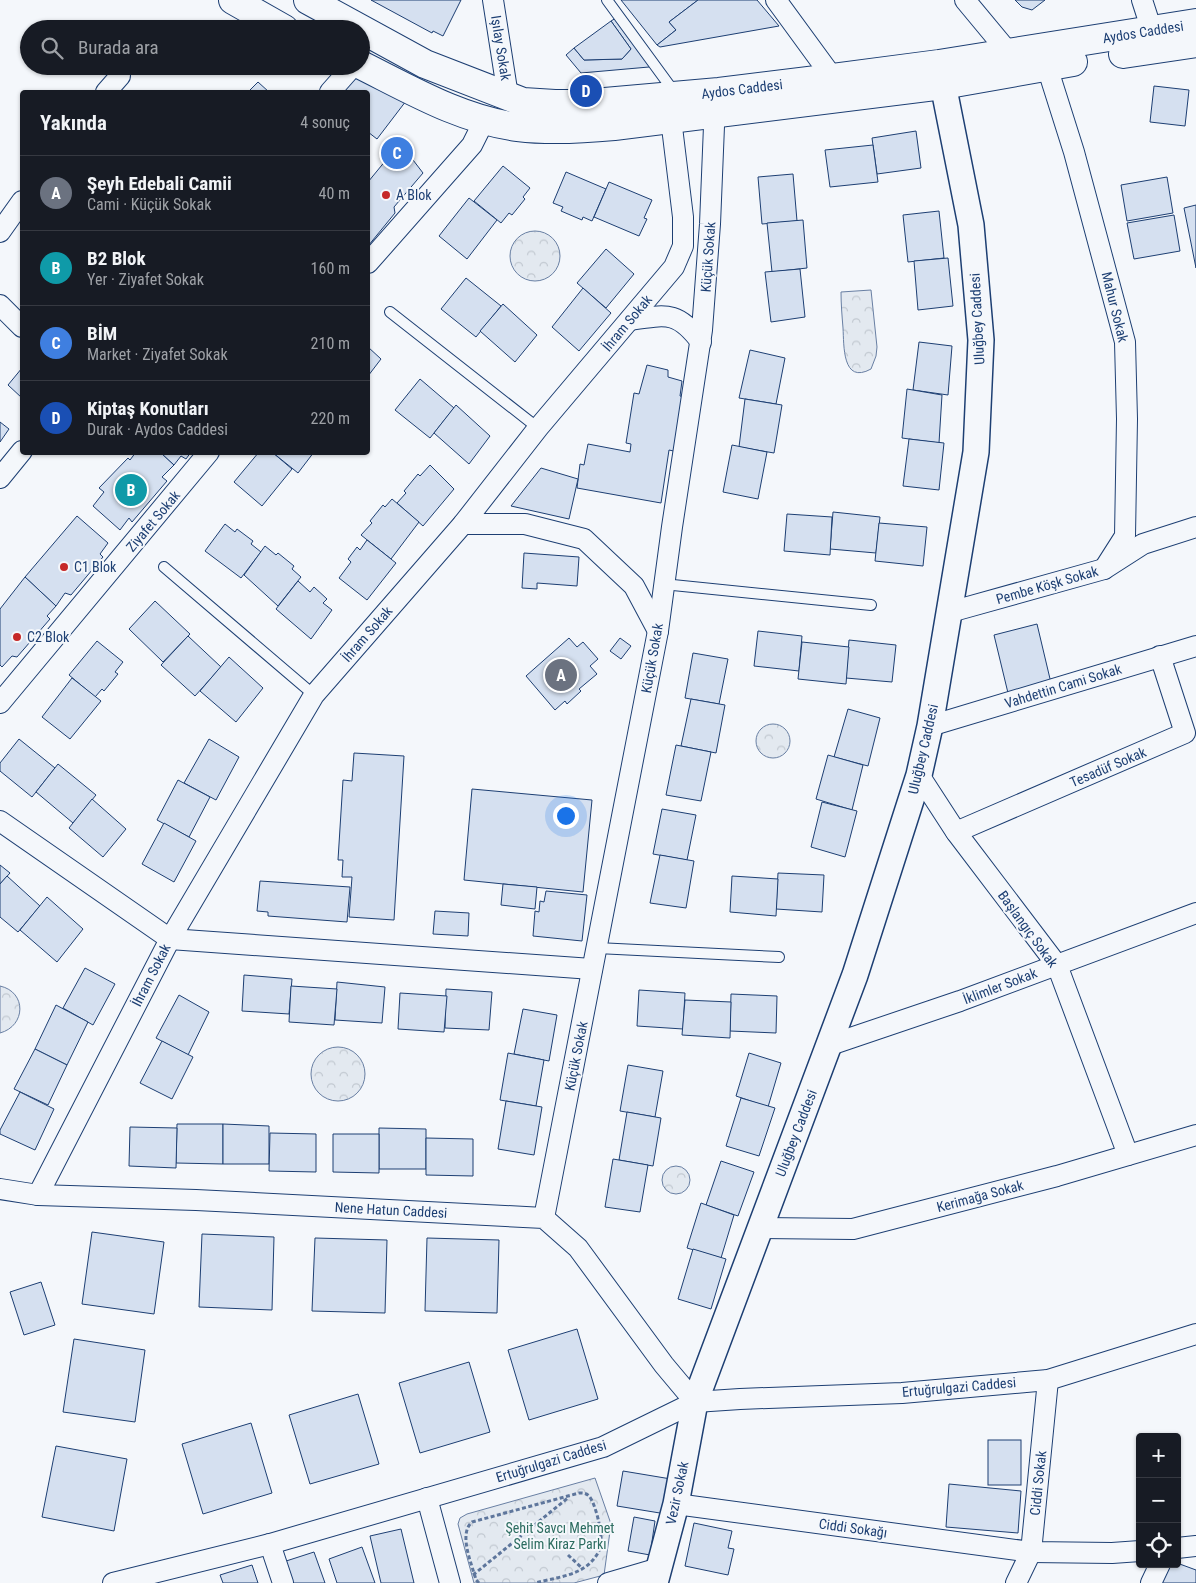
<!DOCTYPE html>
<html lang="tr">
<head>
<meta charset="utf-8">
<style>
	:root { --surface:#171b24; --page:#20242c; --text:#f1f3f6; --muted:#9ea1a6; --line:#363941; --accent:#c62828 }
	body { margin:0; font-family:"Roboto Condensed",sans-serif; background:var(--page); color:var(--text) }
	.controls { position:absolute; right:15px; bottom:15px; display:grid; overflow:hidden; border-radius:5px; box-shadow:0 1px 4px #0004 }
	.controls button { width:45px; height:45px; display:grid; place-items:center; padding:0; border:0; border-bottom:1px solid var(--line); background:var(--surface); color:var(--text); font:25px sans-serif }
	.you { position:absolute; left:565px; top:815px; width:18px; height:18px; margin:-12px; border:4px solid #fff; border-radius:50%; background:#1a73e8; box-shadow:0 0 0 8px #1a73e833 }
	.badge { display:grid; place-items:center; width:32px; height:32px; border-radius:50%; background:var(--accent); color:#fff; font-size:16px; font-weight:700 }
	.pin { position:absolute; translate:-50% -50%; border:2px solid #fff; box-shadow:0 1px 5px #0006 }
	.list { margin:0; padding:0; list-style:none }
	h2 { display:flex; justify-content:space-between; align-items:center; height:65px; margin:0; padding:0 20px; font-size:21px }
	h2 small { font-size:16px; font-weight:400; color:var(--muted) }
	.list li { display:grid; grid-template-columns:32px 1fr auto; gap:15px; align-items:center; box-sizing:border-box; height:75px; padding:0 20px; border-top:1px solid var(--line) }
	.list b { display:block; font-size:19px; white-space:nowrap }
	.list p { margin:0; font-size:16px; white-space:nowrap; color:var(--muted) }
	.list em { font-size:16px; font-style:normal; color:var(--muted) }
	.icon { flex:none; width:28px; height:28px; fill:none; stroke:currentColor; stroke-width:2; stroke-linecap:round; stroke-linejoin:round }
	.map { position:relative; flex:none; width:1196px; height:1583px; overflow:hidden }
	.search { position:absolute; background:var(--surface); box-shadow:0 1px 4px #0004; left:20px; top:20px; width:350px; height:55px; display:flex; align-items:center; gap:12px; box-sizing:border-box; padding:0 18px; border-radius:28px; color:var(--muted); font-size:19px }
	.panel { position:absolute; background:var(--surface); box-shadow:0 1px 4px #0004; left:20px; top:90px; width:350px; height:365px; border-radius:5px }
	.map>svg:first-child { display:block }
	.park { fill:url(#park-crowns); stroke:#687fa3 }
	.building { fill:#d5e0f0; stroke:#1d3f73 }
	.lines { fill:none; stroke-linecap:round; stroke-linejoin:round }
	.service-casing { stroke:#1d3f73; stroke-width:12 }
	.minor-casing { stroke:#1d3f73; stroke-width:22 }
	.tertiary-casing { stroke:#1d3f73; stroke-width:28 }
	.primary-casing { stroke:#1d3f73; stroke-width:30 }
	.path { stroke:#5e769c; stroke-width:3; stroke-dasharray:4 2.5; stroke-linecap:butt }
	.service { stroke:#f4f7fb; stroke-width:10 }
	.minor { stroke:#f4f7fb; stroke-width:20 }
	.tertiary { stroke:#f4f7fb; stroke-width:25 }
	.primary { stroke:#f4f7fb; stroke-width:28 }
	.poi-dot { fill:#c62828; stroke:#f4f7fb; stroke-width:2 }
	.labels { text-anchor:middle; stroke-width:4; stroke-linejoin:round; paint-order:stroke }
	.street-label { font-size:14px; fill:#1d3f73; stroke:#f4f7fb }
	.poi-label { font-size:14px; fill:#1d3f73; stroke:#f4f7fb; text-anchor:start }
	.park-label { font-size:14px; fill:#2c6c60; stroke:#f4f7fb }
</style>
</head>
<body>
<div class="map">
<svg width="1196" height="1583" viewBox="0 0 1196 1583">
	<defs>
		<pattern id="park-crowns" width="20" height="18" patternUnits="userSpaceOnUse" patternTransform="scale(1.25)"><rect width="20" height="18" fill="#e3e9f0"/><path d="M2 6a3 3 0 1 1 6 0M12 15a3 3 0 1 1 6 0" fill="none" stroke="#c2c9d1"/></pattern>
	</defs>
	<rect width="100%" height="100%" fill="#f4f7fb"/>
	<!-- park -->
	<g class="park">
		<circle cx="535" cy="256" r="25"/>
		<path d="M871,290L877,347L876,356L871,369C842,385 844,345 843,328C842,316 841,304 841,292Z"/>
		<circle cx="773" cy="741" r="17"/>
		<path d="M0,986C27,992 26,1026 0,1033Z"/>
		<circle cx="338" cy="1074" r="27"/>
		<circle cx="676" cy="1180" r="14"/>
		<polygon points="595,1478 611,1524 604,1575 574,1583 474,1583 458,1524 460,1518 467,1514"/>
	</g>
	<!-- building -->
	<g class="building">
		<polygon points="371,0 461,0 443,36 433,31 432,33"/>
		<polygon points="621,0 698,0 669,22 676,30 657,45"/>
		<polygon points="698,0 757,0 779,26 660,47 657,45 676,30 669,22"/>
		<polygon points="1015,0 1045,0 1032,10 1022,7"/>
		<polygon points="616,18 652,64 649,67 581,73 566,55 574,48 584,60 622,59 631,49 611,21"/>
		<polygon points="611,21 631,49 622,59 584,60 574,48"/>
		<polygon points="355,74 406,101 377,139 368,132 368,92 340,92"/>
		<polygon points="258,82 269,92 248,92"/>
		<polygon points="1154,86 1189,90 1185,126 1150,122"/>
		<polygon points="916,131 921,168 877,174 872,138"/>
		<polygon points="400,143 423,173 394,207 395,213 368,246 368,182"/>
		<polygon points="873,145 878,182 830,187 825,150"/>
		<polygon points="503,166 530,188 523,197 525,199 512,215 509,213 501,223 474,201"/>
		<polygon points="566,172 606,189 592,221 583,217 582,220 561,211 563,207 553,203"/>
		<polygon points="793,174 797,221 762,224 758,177"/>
		<polygon points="1167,177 1173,213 1127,221 1121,185"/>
		<polygon points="609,182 652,200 644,218 647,219 639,236 594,217"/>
		<polygon points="469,198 497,220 467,259 439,236"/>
		<polygon points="1196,205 1196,268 1184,208"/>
		<polygon points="939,211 944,258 908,262 903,215"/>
		<polygon points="1174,215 1180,251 1134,259 1127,223"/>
		<polygon points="803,220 807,268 772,272 767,223"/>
		<polygon points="606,249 634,274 606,308 577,283"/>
		<polygon points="948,258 953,306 918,310 914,261"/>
		<polygon points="800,269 805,317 771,322 765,272"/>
		<polygon points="466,278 501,306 476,337 441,309"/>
		<polygon points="583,288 611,313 579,351 552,327"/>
		<polygon points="503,304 537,335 515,362 480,331"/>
		<polygon points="919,342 952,346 948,395 913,390"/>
		<polygon points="368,347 381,359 368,376"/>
		<polygon points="750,350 785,358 776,404 739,398"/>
		<polygon points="647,365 668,370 668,377 682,381 680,396 688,398 678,452 669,450 661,503 577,488 580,464 584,465 588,444 630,452 631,444 626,443 634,393 639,394"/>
		<polygon points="22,368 22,398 8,385"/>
		<polygon points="420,379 454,408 430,438 395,410"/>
		<polygon points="907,389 942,395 939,443 902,438"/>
		<polygon points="745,399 782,405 774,453 739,447"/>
		<polygon points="456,405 490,436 469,464 434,433"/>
		<polygon points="0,422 9,429 0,442"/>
		<polygon points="909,439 944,443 939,490 903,486"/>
		<polygon points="732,445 767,452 758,499 723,492"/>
		<polygon points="136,452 160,452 174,465 162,477 167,481 132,522 129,518 120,530 93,506 104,492 99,488 128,458 130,460"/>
		<polygon points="160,452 191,452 186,459 181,456 174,465"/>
		<polygon points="259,452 272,452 292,469 262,506 234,482"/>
		<polygon points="272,452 314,452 298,473"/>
		<polygon points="430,465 454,489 423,526 397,503 406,493 404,491 418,474 420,476"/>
		<polygon points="541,468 578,479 569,519 511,506"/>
		<polygon points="392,499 419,522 391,559 361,535 372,523 370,521 383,505 385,507"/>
		<polygon points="833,512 880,517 876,553 830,549"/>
		<polygon points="787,514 832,517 830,555 784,551"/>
		<polygon points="77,516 108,543 100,554 103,557 71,595 65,593 56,606 25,577"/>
		<polygon points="879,523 927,527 923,566 875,561"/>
		<polygon points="225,524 235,532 237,529 253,541 251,544 261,552 241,578 205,551"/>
		<polygon points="367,540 396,563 367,600 339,578 351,562 348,559 357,547 360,550"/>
		<polygon points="265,546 276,555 278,553 294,566 292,569 301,577 278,606 244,575"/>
		<polygon points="524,553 579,557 577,586 537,583 537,589 522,588"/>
		<polygon points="25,577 56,606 47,616 50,619 17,657 12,656 2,667 0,665 0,609"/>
		<polygon points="298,581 310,592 314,587 327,599 323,603 332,610 311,639 276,609"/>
		<polygon points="155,601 190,634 163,662 129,629"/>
		<polygon points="1037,624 1051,683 1008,693 994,635"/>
		<polygon points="758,631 802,636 799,671 754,666"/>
		<polygon points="188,636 221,667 195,696 161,665"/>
		<polygon points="569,638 577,647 583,642 598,659 590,666 597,674 579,689 581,691 567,704 565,701 555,710 526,676"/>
		<polygon points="620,638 631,646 621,659 610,651"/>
		<polygon points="849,640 896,645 892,682 846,678"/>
		<polygon points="97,641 123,662 115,672 118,674 104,691 102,689 95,697 69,675"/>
		<polygon points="802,642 849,647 846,684 798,679"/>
		<polygon points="693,653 728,659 719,704 685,698"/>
		<polygon points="229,657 263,688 236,722 200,691"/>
		<polygon points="72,678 101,701 70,739 42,717"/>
		<polygon points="691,699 725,705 716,753 681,746"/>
		<polygon points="848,709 880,718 868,766 834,757"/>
		<polygon points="19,739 55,768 32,797 0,771 0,763"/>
		<polygon points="209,739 239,757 216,800 184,783"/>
		<polygon points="676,745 711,752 701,801 666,795"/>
		<polygon points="354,753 404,756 394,920 349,917 352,877 342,877 343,860 338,860 343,780 352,781"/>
		<polygon points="828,755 863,765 852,810 816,799"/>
		<polygon points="58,764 96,795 73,823 36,792"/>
		<polygon points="178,780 210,797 189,837 157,820"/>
		<polygon points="472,789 592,800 583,892 464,880"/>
		<polygon points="92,799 126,829 103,857 69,828"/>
		<polygon points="822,802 857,811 845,857 811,847"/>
		<polygon points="662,809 696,815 687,860 653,854"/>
		<polygon points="164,823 196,841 174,882 142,864"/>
		<polygon points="660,855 694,861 686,908 650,903"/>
		<polygon points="0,865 10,873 0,884"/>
		<polygon points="778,873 824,875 822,912 776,909"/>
		<polygon points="7,876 40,906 18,932 0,917 0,884"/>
		<polygon points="732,876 778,879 776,916 730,912"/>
		<polygon points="260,881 350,887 347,922 268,916 268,912 257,911"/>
		<polygon points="503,884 537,887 535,909 501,905"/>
		<polygon points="546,891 587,895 582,941 533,936 535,911 539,912 540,901 544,902"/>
		<polygon points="47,897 83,929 57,962 20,930"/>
		<polygon points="435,911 469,913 468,936 433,934"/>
		<polygon points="85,968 115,984 93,1025 63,1008"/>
		<polygon points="244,975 292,979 289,1014 242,1011"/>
		<polygon points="337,982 385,987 382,1023 335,1020"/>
		<polygon points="291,986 337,989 334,1025 289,1022"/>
		<polygon points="446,989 492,992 489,1030 445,1028"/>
		<polygon points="639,990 685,993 683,1029 637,1026"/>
		<polygon points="400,993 447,996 444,1032 398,1029"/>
		<polygon points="731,994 777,996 776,1033 730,1031"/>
		<polygon points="179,995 209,1012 188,1055 156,1038"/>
		<polygon points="685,1000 731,1002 730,1038 682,1035"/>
		<polygon points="56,1005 88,1022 67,1065 35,1049"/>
		<polygon points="523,1009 557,1015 549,1061 514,1054"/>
		<polygon points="162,1041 193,1057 172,1099 140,1083"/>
		<polygon points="35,1049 67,1065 48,1105 14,1089"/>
		<polygon points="508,1053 544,1060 536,1106 500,1100"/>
		<polygon points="749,1053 781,1063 768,1107 736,1096"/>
		<polygon points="628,1065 663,1071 655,1117 620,1111"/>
		<polygon points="20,1092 54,1109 35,1150 0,1134 0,1130"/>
		<polygon points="741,1098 775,1108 759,1156 726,1146"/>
		<polygon points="506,1101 542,1107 534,1155 498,1149"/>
		<polygon points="627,1112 661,1118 653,1166 619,1160"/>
		<polygon points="177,1124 223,1124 223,1164 176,1163"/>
		<polygon points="223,1124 269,1126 269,1164 223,1164"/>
		<polygon points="130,1127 177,1128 176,1168 129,1166"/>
		<polygon points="379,1128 426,1129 426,1169 379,1169"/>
		<polygon points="270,1133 316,1134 316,1172 269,1171"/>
		<polygon points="333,1134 379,1134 379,1173 333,1172"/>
		<polygon points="426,1138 473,1139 473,1176 426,1175"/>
		<polygon points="613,1159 648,1165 640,1212 605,1207"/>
		<polygon points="721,1161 754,1172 738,1216 706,1205"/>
		<polygon points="701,1203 734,1215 721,1258 687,1248"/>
		<polygon points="92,1232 164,1242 154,1314 82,1304"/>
		<polygon points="202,1234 274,1237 272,1310 199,1307"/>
		<polygon points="315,1238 387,1240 385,1313 312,1311"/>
		<polygon points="427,1238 499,1240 497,1313 425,1311"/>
		<polygon points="693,1249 726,1259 711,1309 678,1299"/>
		<polygon points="41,1282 55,1325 24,1335 10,1292"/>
		<polygon points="577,1329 598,1399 529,1420 508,1350"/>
		<polygon points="74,1339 145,1350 135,1422 63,1412"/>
		<polygon points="469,1362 490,1432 420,1453 399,1383"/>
		<polygon points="358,1394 379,1464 310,1484 289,1415"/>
		<polygon points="251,1423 272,1493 203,1514 182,1444"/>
		<rect x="988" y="1440" width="33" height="45"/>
		<polygon points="56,1446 127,1459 114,1531 42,1517"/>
		<polygon points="623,1471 671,1479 666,1514 617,1506"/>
		<polygon points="949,1484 1021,1491 1018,1533 946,1527"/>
		<polygon points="634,1517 655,1521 650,1555 628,1551"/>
		<polygon points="694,1523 732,1531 728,1548 734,1549 728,1575 685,1566"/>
		<polygon points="401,1529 414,1583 381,1583 370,1536"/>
		<polygon points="362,1547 375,1583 337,1583 329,1559"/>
		<polygon points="314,1552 325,1583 287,1583 280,1563"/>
		<polygon points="1177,1563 1196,1570 1196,1583 1159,1583 1166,1564 1177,1564"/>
		<polygon points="252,1565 258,1583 223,1583 220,1575"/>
	</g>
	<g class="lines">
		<!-- service casing -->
		<g class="service-casing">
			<g id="service">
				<polyline points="607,0 675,93"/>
				<polyline points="390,312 538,428"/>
				<polyline points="164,567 314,695"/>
				<polyline points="663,584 871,605"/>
				<polyline points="597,948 779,957"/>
			</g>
		</g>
		<!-- minor casing -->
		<g class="minor-casing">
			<g id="minor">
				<polyline points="493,0 508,96"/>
				<polyline points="776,0 833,78"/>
				<polyline points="965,0 1009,53"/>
				<polyline points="1142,0 1152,31"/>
				<polyline points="1043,54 1074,152 1125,342 1127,419 1125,536 1104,569"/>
				<polyline points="106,92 120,76"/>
				<polyline points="330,92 353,66"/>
				<polyline points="0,232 22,201"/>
				<polyline points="368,263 472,145 485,119"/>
				<polyline points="0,305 22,327"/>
				<path d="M630,320C666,315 677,310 701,342"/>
				<polyline points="0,478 22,451"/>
				<polyline points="463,524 525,524 584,539 634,586 658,631"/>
				<polyline points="950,612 1104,569 1143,544 1196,527"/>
				<polyline points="0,703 209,452"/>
				<polyline points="930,726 1196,646"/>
				<polyline points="919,775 956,832 1057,965 1128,1155"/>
				<polyline points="0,821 170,939 592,969"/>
				<polyline points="956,832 1185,733 1160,656"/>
				<polyline points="830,1045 960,1001 1196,913"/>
				<polyline points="0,1189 38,1195 196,1200 544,1218 578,1248 664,1365 695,1402"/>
				<polyline points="38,1195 170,939 314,695 463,524 538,428 674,267 683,246 683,217 671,119 667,106"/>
				<polyline points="544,1218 658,631 672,527 702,330 710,224 714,126 711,100"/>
				<polyline points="761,1228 853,1229 1057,1176 1196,1135"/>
				<polyline points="427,1498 450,1583"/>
				<polyline points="676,1504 1031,1552 1112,1553 1140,1551"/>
				<polyline points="270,1544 283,1583"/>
				<polyline points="1177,1548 1196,1546"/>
				<polyline points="113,1583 270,1544 603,1447 695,1402 740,1399 902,1393 1048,1380 1196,1334"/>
				<polyline points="608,1583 659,1568"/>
				<polyline points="1016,1583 1031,1552 1048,1380"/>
				<polyline points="1151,1583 1160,1564"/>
			</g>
		</g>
		<!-- tertiary casing -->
		<g class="tertiary-casing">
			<polyline id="tertiary" points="655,1583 676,1504 695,1402 855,975 919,775 930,726 976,452 981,340 971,225 939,64"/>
		</g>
		<!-- primary casing -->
		<g class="primary-casing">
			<g id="primary">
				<polyline points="233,0 284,29"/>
				<polyline points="308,0 425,64 523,102 555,104 582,104 719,92 833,78 939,64 1196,23"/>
				<polyline points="1123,54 1196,43"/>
				<path d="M361,65C411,90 462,120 518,127C550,131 582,129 614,126L943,85L1073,62"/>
			</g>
		</g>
		<!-- path -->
		<g class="path">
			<polyline points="568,1555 583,1569"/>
			<polyline points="473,1575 569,1497"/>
			<path d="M479,1583L476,1580C472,1564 458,1534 472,1522L579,1493C583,1493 586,1493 589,1496C596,1504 604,1538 600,1548C599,1552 595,1558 592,1561C579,1576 553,1578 535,1583"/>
		</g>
		<!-- service -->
		<use href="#service" class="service"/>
		<!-- minor -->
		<use href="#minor" class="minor"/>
		<!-- tertiary -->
		<use href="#tertiary" class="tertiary"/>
		<!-- primary -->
		<use href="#primary" class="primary"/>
	</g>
	<!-- markers -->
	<g class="poi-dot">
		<circle cx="386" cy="195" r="5"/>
		<circle cx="64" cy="567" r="5"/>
		<circle cx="17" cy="637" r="5"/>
	</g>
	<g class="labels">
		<!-- street labels -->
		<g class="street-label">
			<text transform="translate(1143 32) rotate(-9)" y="5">Aydos Caddesi</text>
			<text transform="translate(501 48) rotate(81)" y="5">Işılay Sokak</text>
			<text transform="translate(742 89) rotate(-7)" y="5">Aydos Caddesi</text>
			<text transform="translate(708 257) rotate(-86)" y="5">Küçük Sokak</text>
			<text transform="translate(1115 307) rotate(76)" y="5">Mahur Sokak</text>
			<text transform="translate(977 319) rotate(-93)" y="5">Uluğbey Caddesi</text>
			<text transform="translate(627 323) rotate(-50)" y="5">İhram Sokak</text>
			<text transform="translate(153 521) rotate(-50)" y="5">Ziyafet Sokak</text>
			<text transform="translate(1047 585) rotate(-16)" y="5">Pembe Köşk Sokak</text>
			<text transform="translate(367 634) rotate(-49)" y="5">İhram Sokak</text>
			<text transform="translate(652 658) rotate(-80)" y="5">Küçük Sokak</text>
			<text transform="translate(1063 686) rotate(-17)" y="5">Vahdettin Cami Sokak</text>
			<text transform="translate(923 749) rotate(-77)" y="5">Uluğbey Caddesi</text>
			<text transform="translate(1108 767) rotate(-23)" y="5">Tesadüf Sokak</text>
			<text transform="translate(1028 929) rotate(54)" y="5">Başlangıç Sokak</text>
			<text transform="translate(151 975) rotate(-63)" y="5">İhram Sokak</text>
			<text transform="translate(1000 986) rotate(-21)" y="5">İklimler Sokak</text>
			<text transform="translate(576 1056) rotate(-79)" y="5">Küçük Sokak</text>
			<text transform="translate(796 1133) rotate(-69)" y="5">Uluğbey Caddesi</text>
			<text transform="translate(980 1196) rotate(-15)" y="5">Kerimağa Sokak</text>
			<text transform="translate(391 1210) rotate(3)" y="5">Nene Hatun Caddesi</text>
			<text transform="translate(959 1387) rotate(-5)" y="5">Ertuğrulgazi Caddesi</text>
			<text transform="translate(551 1461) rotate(-17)" y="5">Ertuğrulgazi Caddesi</text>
			<text transform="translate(1038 1483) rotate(-84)" y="5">Ciddi Sokak</text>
			<text transform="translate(677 1493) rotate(-78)" y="5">Vezir Sokak</text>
			<text transform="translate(853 1528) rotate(8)" y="5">Ciddi Sokağı</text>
		</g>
		<!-- poi labels -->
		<g class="poi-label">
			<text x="396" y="200">A Blok</text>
			<text x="74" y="572">C1 Blok</text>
			<text x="27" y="642">C2 Blok</text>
		</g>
		<!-- park labels -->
		<g class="park-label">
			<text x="560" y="1533">Şehit Savcı Mehmet<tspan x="560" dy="16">Selim Kiraz Parkı</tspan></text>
		</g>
	</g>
</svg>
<div class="controls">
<button>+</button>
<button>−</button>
<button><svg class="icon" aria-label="locate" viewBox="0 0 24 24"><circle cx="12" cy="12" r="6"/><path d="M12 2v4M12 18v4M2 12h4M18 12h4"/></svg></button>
</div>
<div class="you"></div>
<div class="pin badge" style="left:561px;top:675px;background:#6b7280">A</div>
<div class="pin badge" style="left:131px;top:490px;background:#0f9aa8">B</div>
<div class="pin badge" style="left:397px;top:153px;background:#3f7fe0">C</div>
<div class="pin badge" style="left:586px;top:91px;background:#1a4fb4">D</div>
<div class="search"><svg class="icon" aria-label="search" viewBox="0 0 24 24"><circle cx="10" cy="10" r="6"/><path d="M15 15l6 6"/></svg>Burada ara</div>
<section class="panel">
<h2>Yakında<small>4 sonuç</small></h2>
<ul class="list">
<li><span class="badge" style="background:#6b7280">A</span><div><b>Şeyh Edebali Camii</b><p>Cami · Küçük Sokak</p></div><em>40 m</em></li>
<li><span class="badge" style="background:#0f9aa8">B</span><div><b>B2 Blok</b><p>Yer · Ziyafet Sokak</p></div><em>160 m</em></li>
<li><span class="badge" style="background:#3f7fe0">C</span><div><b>BİM</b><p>Market · Ziyafet Sokak</p></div><em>210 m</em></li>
<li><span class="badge" style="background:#1a4fb4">D</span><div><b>Kiptaş Konutları</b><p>Durak · Aydos Caddesi</p></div><em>220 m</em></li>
</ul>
</section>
</div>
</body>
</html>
